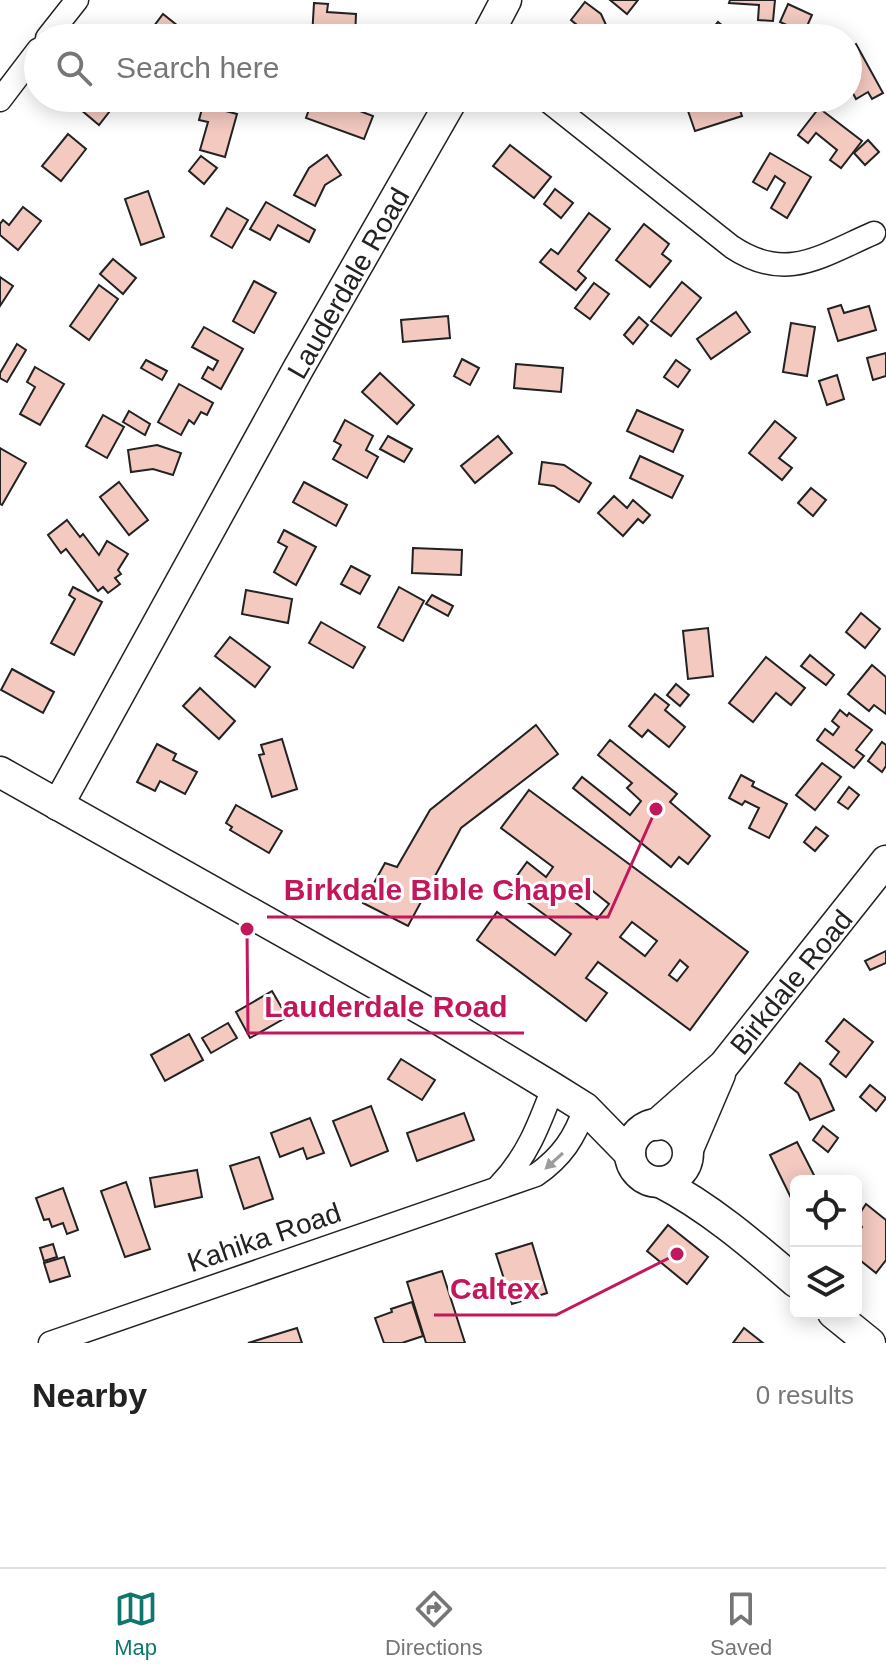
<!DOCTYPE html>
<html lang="en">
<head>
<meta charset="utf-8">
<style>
	:root { --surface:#fff; --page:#f6f6f6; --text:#222; --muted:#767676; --line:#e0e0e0; --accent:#0f766e }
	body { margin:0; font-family:Helvetica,sans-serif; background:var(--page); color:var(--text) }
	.controls { position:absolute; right:24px; bottom:24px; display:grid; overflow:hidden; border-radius:12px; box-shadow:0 4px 20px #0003 }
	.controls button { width:72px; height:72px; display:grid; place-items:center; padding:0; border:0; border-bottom:2px solid var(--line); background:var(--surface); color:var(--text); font:40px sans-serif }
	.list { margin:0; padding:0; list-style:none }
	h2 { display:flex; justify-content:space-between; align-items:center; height:104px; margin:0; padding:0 32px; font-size:34px }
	h2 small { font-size:26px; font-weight:400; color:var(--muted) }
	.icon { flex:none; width:44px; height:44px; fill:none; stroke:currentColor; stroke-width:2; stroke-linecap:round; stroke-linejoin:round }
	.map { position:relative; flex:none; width:886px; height:1343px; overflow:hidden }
	.search { position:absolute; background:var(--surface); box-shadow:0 4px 20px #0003; left:24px; right:24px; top:24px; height:88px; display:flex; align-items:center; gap:20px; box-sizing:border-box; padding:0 28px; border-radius:44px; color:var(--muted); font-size:30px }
	.sheet { height:224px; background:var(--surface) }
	nav { display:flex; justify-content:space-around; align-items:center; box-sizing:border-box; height:112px; border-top:2px solid var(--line); background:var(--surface); font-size:22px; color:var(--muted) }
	nav a { display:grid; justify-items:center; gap:4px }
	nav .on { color:var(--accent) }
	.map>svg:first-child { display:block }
	.building { fill:#f3c9c0; stroke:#222; stroke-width:2; fill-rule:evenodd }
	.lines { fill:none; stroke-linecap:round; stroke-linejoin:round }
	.street-casing { stroke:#222; stroke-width:25 }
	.secondary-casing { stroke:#222; stroke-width:33 }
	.street { stroke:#fff; stroke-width:22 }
	.secondary { stroke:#fff; stroke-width:30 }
	.oneway { fill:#9c9c9c }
	.labels { text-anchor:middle; stroke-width:6; stroke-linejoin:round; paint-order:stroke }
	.street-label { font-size:28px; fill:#222; stroke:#fff }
	.leader { fill:none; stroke:#c2185b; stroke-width:3 }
	.callout-dot { fill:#c2185b; stroke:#fff; stroke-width:3 }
	.callout-label { font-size:30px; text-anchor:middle; font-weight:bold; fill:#c2185b; stroke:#fff; stroke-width:6; stroke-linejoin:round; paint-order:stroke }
</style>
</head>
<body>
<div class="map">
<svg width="886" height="1343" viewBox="0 0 886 1343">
	<rect width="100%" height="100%" fill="#fff"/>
	<!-- building -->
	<g class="building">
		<polygon points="610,0 638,0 627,14"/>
		<polygon points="730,0 775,0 773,21 758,20 759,5 729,3"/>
		<polygon points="585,2 601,14 612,38 587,38 583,30 571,20"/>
		<polygon points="314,3 328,4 327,12 356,14 355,38 312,37"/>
		<polygon points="788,4 812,15 804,33 780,22"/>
		<polygon points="163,14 183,30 177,38 145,38"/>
		<polygon points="718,22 733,34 730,38 705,38"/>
		<polygon points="856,44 883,93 872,99 868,92 856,99 848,84 848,48"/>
		<polygon points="89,98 120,98 99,125 80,109"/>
		<polygon points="313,98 338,98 336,102 373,116 364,139 306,118"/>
		<polygon points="729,98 736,98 742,116 695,131 688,111"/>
		<polygon points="203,105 237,114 225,157 200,150 208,122 199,120"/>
		<polygon points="819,108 862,141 841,168 830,160 837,150 816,133 808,143 798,135"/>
		<polygon points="68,134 86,149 61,181 42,166"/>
		<polygon points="868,140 879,152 865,165 854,153"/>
		<polygon points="510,145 551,177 534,198 493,166"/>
		<polygon points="770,153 811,177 787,218 771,208 785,183 775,176 767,190 753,182"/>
		<polygon points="327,155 341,175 325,185 315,206 294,195 309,168"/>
		<polygon points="201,156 217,168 204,184 189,171"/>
		<polygon points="555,189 573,203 561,218 544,204"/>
		<polygon points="148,191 164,237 141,245 125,199"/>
		<polygon points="266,202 315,230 309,242 278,225 270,240 250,229"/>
		<polygon points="23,207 41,221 18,250 0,235 0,224 3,220 9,225"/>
		<polygon points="227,208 248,220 232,248 211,236"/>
		<polygon points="589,213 610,229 578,271 586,278 576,290 540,262 551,249 558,254"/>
		<polygon points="644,224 669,244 662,254 671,261 650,287 616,260"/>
		<polygon points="113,259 136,278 123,294 100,274"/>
		<polygon points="0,277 13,286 0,306"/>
		<polygon points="254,281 276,293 254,333 233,321"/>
		<polygon points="682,282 701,298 671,336 651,321"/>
		<polygon points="594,283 609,294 590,319 575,308"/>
		<polygon points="99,285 118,299 89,340 70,326"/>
		<polygon points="841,305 844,313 869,306 876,330 838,341 828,309"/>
		<polygon points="736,312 750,332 711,359 697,339"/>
		<polygon points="448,316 450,338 403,342 401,320"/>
		<polygon points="639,317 648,325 633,344 624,335"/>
		<polygon points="791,323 815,327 807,376 783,372"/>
		<polygon points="204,327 243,349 221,389 202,378 208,367 213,370 218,361 192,347"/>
		<polygon points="17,344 26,350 7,382 0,378 0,373"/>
		<polygon points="886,353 886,376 873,380 867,358"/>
		<polygon points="462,359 479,368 470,385 454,376"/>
		<polygon points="146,360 167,371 162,380 141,368"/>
		<polygon points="676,360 690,370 678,387 664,377"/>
		<polygon points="516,364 563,368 561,392 514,388"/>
		<polygon points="35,367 64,384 40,425 20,414 35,387 27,382"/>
		<polygon points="380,373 414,405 397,424 362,392"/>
		<polygon points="837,375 844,399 827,405 819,381"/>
		<polygon points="179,384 213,403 207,415 201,412 194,424 189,420 181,435 158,422"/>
		<polygon points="637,410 683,430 673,452 627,431"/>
		<polygon points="129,411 150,424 145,435 123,422"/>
		<polygon points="103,415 124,427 107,458 86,446"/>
		<polygon points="345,420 373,436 366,450 378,457 367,478 333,459 341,445 334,441"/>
		<polygon points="775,421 796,438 779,458 792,468 782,480 749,453"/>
		<polygon points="388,436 412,449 404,462 380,449"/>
		<polygon points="498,436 512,453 475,483 461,466"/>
		<polygon points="157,445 181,453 173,475 153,469 131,472 128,450"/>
		<polygon points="0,448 26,463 2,505 0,504"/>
		<polygon points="640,456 683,476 672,498 630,478"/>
		<polygon points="542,462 564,465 591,483 579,502 554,486 539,484"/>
		<polygon points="119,482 148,520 129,535 100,497"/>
		<polygon points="304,482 347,505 336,526 293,502"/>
		<polygon points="811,488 826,500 813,516 798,503"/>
		<polygon points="614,496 627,508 633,500 650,515 643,523 638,519 623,536 598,513"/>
		<polygon points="67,520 80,537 83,534 99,555 107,541 128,554 118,570 121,574 115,578 120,584 108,593 103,587 98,591 66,549 61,553 48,535"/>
		<polygon points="284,530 316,547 296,585 274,572 287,547 278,542"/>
		<polygon points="413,548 462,550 461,575 412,573"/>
		<polygon points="351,566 370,576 360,594 341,584"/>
		<polygon points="73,587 102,602 74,655 51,643 75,599 69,595"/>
		<polygon points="399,587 424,601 403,641 378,627"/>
		<polygon points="246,590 292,599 288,623 242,614"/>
		<polygon points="432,595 453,606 448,616 426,604"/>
		<polygon points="861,613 880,629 865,648 846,632"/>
		<polygon points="321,622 365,647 353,668 309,643"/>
		<polygon points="708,628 713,676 688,679 683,631"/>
		<polygon points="230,637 270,667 255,687 215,656"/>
		<polygon points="810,655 834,675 826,685 801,666"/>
		<polygon points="766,657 805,688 791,705 776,693 753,722 729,703"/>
		<polygon points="872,665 886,677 886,714 874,705 869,711 848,694"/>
		<polygon points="12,669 54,692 43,713 1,690"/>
		<polygon points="676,684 689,695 680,706 667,695"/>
		<polygon points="200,688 235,721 219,739 183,706"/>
		<polygon points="655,694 669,705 665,710 685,727 669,747 648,730 642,737 629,726"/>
		<polygon points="840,710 847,716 849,713 872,730 856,750 864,756 854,768 817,740 825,729 833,735 839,727 832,721"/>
		<polygon points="536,725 558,754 461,828 408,926 363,903 385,863 397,867 430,810"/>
		<polygon points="282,739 297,789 272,797 259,755 264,754 261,745"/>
		<polygon points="610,740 677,794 670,802 710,836 688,864 679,857 671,867 573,788 582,777 630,815 641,801 627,788 632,783 598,755"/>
		<polygon points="882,742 886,745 886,766 882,772 868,761"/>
		<polygon points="157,744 176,754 173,760 197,772 185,794 160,781 155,791 137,782"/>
		<polygon points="822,763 841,777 815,810 796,795"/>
		<polygon points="741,775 754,782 752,786 787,804 769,838 749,828 759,808 745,801 742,805 729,798"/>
		<polygon points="849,787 859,795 848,809 838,802"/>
		<path d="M529,790L748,952L690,1030L598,962L586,978L607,993L586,1021L477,940L497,912L555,955L571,934L508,888L527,862L546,877L553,867L501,828ZM584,884L609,904L597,919L572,900ZM632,922L657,941L645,956L620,937ZM680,960L688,967L677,981L669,975Z"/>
		<polygon points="236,805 282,831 269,853 230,830 232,827 226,823"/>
		<polygon points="816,827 828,836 815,851 804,842"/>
		<polygon points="886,951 886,963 870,970 865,961"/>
		<polygon points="272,991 287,1017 250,1038 236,1012"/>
		<polygon points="844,1019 873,1042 846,1077 830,1064 839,1052 826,1041"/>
		<polygon points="228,1023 237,1038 211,1053 202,1038"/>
		<polygon points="189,1034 203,1060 165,1081 151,1055"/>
		<polygon points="401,1059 435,1080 422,1100 388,1079"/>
		<polygon points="800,1063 820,1079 834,1110 810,1120 798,1093 785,1083"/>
		<polygon points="870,1085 886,1098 876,1111 860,1097"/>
		<polygon points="371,1106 388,1151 351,1166 333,1121"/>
		<polygon points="464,1113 474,1140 417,1161 407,1133"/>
		<polygon points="310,1118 324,1153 307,1159 303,1148 280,1157 271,1133"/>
		<polygon points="823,1126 838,1138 828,1152 813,1140"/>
		<polygon points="797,1142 817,1181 796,1181 796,1208 770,1155"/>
		<polygon points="259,1157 273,1199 244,1209 230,1166"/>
		<polygon points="197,1170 202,1197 155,1207 150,1178"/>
		<polygon points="126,1182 150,1249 125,1257 101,1191"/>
		<polygon points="63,1188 78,1230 67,1234 63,1223 52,1227 49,1219 44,1220 36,1198"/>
		<polygon points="866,1204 886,1220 886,1260 876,1273 856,1257 856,1235 862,1227 856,1219"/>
		<polygon points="668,1225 708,1257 687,1284 647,1251"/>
		<polygon points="532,1243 547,1293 512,1304 496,1254"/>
		<polygon points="53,1244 57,1257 44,1261 40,1248"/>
		<polygon points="64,1257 70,1276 50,1282 44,1263"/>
		<polygon points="442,1271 465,1343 426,1343 407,1282"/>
		<polygon points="412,1302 423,1336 402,1343 384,1343 375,1318 392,1312 391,1309"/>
		<polygon points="297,1328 302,1343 248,1343"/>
		<polygon points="744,1328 763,1343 733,1343"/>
	</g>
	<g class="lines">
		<!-- street casing -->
		<g class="street-casing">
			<g id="street">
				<polyline points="47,38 77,0"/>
				<path d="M544,98L732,247C786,283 821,256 874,233"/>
				<polyline points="0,100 38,50"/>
				<path d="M499,1186C527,1157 539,1125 553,1088"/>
				<path d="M50,1343L536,1175C562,1157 575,1137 585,1108"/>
			</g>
		</g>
		<!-- secondary casing -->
		<g class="secondary-casing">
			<g id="secondary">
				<polyline points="486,38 506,0"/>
				<polyline points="0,772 437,1018 553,1088 585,1108 630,1154"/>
				<polyline points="58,805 298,369 453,98"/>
				<circle cx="659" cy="1153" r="29"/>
				<polyline points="656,1125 724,1065 886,861"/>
				<polyline points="688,1149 720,1074"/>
				<path d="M660,1182C709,1207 754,1246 796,1282"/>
				<polyline points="833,1313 870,1343"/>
			</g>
		</g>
		<!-- street -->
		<use href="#street" class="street"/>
		<!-- secondary -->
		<use href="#secondary" class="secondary"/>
	</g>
	<!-- one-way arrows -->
	<defs><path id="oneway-solid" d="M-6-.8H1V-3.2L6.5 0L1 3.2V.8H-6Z" transform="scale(2)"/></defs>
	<use class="oneway" href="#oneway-solid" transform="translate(554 1161) rotate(138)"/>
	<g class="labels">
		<!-- street labels -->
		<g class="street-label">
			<text transform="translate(348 283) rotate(-60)" y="10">Lauderdale Road</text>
			<text transform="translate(791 982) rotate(-51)" y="10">Birkdale Road</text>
			<text transform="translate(264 1237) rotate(-19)" y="10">Kahika Road</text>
		</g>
	</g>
	<!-- callouts -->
	<path class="leader" d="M656 809L608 917H267M247 929L248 1033H524M677 1254L556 1315H434"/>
	<g class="callout-dot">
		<circle cx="656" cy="809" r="8"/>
		<circle cx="247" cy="929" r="8"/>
		<circle cx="677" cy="1254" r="8"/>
	</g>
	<g class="callout-label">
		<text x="438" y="900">Birkdale Bible Chapel</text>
		<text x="386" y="1017">Lauderdale Road</text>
		<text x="495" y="1299">Caltex</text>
	</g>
</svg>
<div class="controls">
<button><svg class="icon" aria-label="locate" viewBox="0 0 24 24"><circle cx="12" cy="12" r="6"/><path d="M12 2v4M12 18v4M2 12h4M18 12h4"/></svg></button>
<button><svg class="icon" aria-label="layers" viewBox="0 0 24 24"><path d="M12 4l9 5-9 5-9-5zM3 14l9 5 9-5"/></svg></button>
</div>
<div class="search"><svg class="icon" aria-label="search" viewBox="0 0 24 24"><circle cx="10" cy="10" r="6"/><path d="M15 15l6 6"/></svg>Search here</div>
</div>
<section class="sheet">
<h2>Nearby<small>0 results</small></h2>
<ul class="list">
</ul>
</section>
<nav>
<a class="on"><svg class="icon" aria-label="map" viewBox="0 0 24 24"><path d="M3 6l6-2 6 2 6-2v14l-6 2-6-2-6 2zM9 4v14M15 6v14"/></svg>Map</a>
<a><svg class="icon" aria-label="directions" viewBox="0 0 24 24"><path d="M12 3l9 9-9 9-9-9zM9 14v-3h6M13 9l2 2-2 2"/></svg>Directions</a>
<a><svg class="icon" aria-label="saved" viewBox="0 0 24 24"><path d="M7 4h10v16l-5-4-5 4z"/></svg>Saved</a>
</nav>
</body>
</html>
